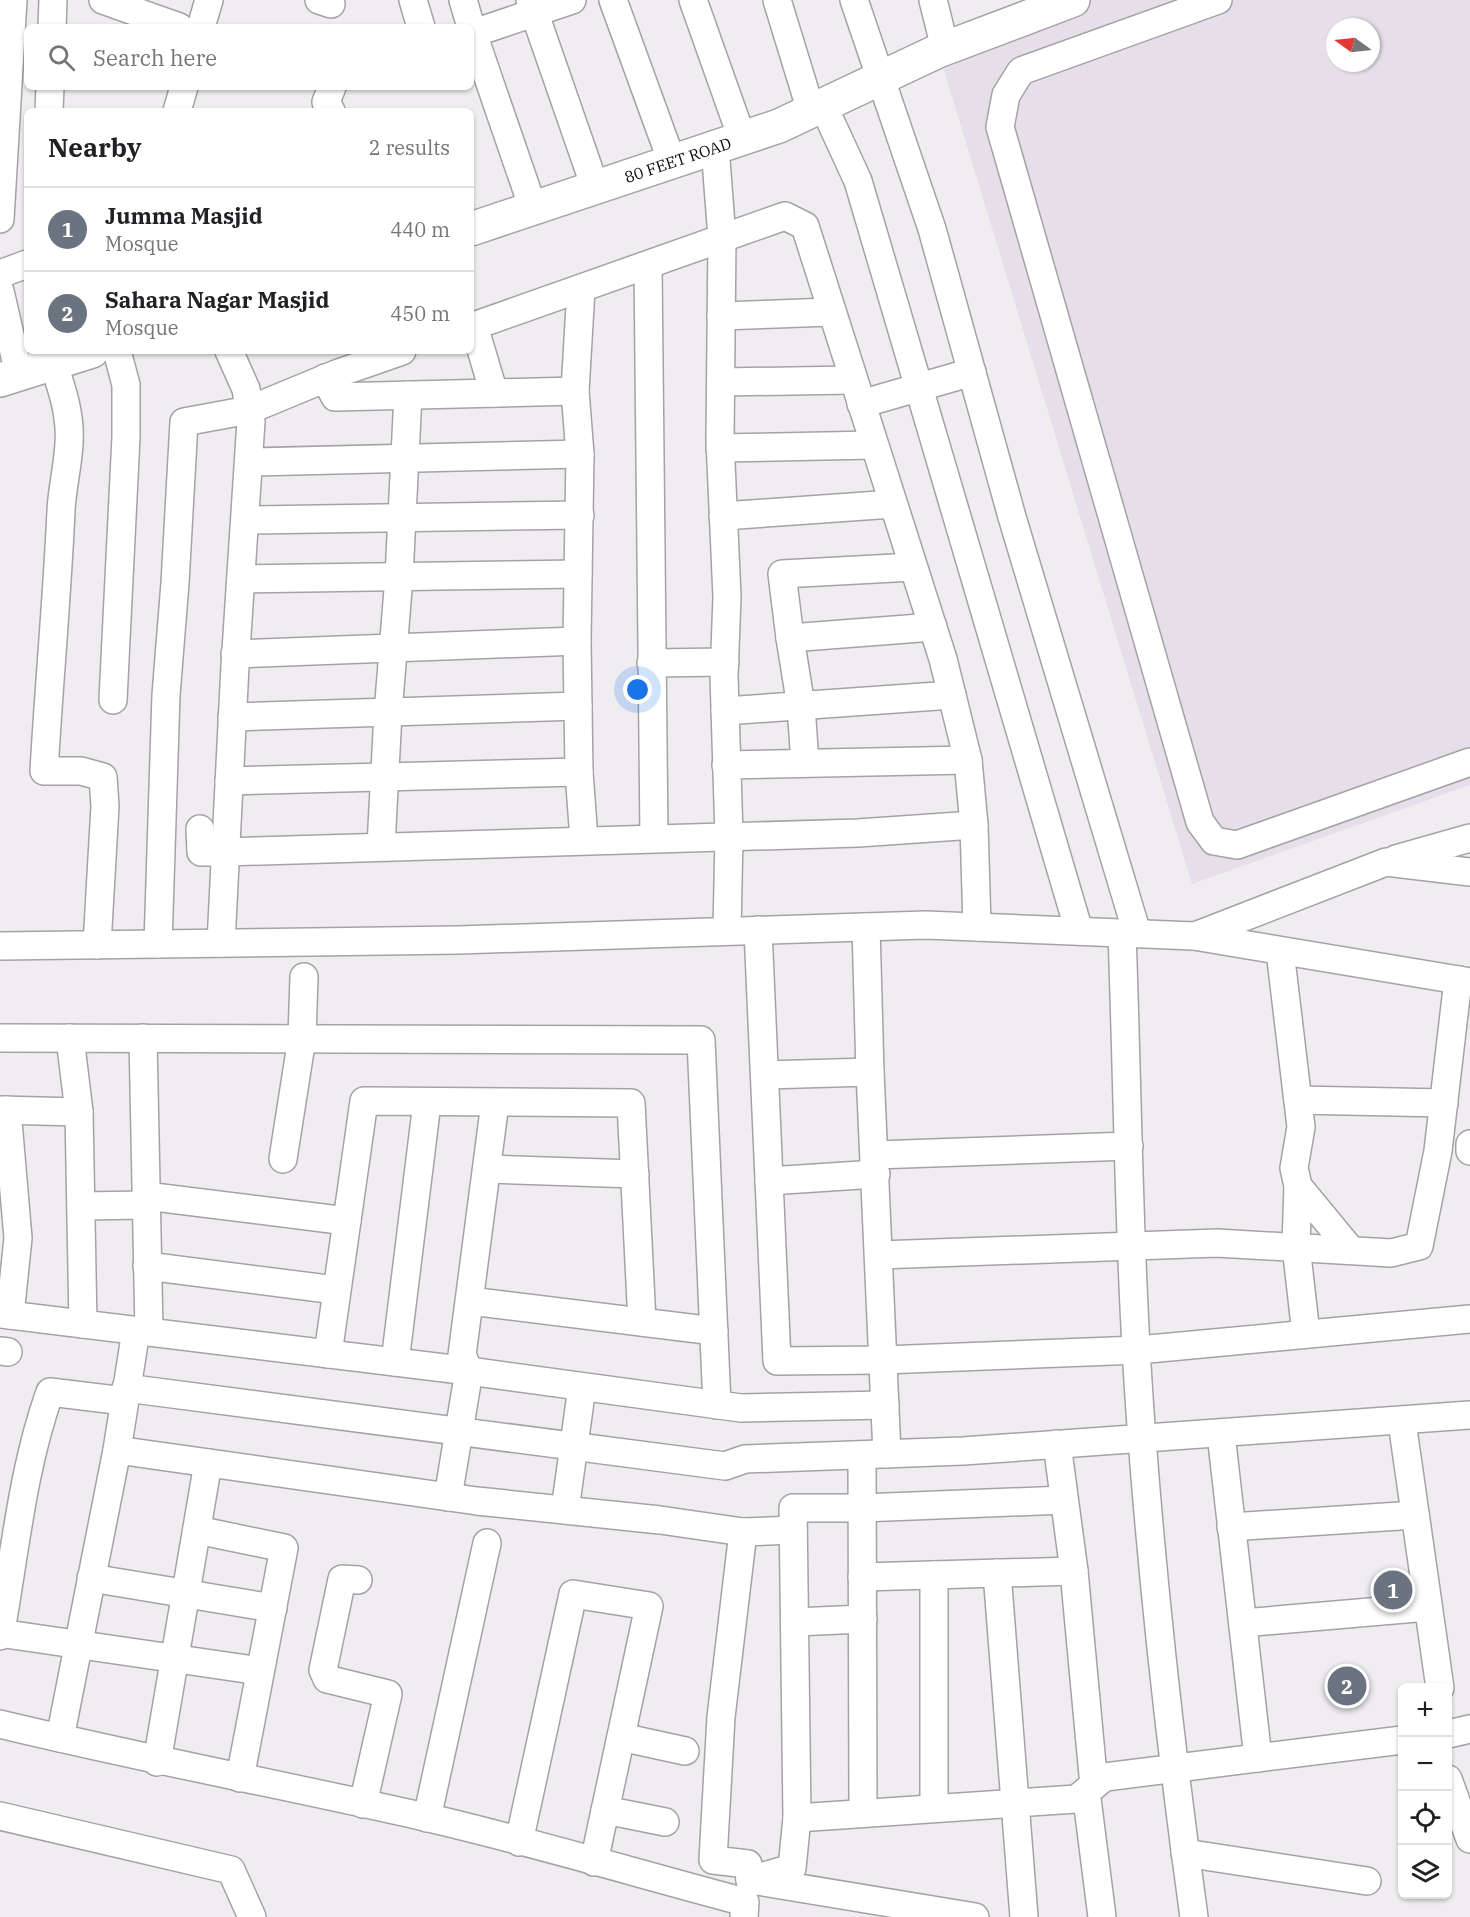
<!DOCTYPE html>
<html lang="en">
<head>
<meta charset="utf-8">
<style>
	:root { --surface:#fff; --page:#f2f2f2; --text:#202124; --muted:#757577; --line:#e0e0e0; --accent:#0f766e }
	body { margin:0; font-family:"IBM Plex Serif",serif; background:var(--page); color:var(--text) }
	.controls { position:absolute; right:18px; bottom:18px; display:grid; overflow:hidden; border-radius:9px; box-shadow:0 2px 4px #0004 }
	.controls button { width:54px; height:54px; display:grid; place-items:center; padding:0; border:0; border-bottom:2px solid var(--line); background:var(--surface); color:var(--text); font:30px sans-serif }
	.compass { position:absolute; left:1326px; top:18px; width:54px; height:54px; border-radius:50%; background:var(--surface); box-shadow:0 2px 4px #0004; rotate:285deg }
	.you { position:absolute; left:638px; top:690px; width:21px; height:21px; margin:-15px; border:4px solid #fff; border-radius:50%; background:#1a73e8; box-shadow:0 0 0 9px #1a73e833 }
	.badge { display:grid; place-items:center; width:39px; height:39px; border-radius:50%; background:var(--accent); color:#fff; font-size:20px; font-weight:700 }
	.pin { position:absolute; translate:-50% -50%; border:3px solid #fff; box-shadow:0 2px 6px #0006 }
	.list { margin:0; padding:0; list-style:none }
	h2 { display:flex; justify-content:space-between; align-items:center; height:78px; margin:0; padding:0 24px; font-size:26px }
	h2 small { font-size:20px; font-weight:400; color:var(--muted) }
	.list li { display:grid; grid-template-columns:39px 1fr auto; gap:18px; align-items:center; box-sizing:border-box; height:84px; padding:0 24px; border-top:2px solid var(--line) }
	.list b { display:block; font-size:22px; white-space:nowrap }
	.list p { margin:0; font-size:20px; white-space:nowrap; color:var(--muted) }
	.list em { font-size:20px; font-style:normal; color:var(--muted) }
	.icon { flex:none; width:33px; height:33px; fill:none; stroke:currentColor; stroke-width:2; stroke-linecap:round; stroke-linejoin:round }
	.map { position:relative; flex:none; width:1470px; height:1917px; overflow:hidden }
	.search { position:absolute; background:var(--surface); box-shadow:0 2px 4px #0004; left:24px; top:24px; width:450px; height:66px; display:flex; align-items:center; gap:15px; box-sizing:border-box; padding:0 21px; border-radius:9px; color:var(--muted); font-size:22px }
	.panel { position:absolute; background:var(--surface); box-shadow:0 2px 4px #0004; left:24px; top:108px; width:450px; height:246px; border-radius:9px }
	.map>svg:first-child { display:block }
	.built { fill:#e6dfea; fill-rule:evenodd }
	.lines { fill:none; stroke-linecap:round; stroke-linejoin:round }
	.minor-casing { stroke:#a5a2a6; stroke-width:30 }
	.major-casing { stroke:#a5a2a6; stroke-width:36 }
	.minor { stroke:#fff; stroke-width:27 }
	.major { stroke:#fff; stroke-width:33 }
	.labels { text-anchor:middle; stroke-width:6; stroke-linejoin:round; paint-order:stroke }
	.street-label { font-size:16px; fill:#0d0c0d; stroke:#fdfaff }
</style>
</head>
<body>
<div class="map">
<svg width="1470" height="1917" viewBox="0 0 1470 1917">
	<rect width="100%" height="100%" fill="#f0edf1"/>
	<!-- built -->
	<path class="built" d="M1073,0H1470V785L1192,884L938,51ZM1335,27H1371V63H1335Z"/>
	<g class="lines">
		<!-- minor casing -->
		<g class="minor-casing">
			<g id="minor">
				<polyline points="103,0 179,27"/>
				<polyline points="319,0 331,4"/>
				<polyline points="413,0 421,27"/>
				<polyline points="463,0 471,27"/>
				<polyline points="530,0 595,187"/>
				<polyline points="613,0 672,162"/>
				<polyline points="693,0 742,138"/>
				<polyline points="777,0 811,111"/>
				<polyline points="854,0 932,229 1012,517 1137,933"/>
				<polyline points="933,0 945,48"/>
				<polyline points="1218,0 1021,71 1006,95 1000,127 1200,822 1214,841 1237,845 1470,762"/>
				<polyline points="52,27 53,0"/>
				<polyline points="201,27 209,0"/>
				<polyline points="471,28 533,208"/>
				<polyline points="471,34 572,0"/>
				<polyline points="823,105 858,181 1079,931"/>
				<polyline points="49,111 50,87"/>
				<polyline points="177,111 184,87"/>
				<polyline points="331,111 326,102 332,87"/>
				<polyline points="715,147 722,238 720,440 727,597 724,676 729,836 727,931"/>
				<polyline points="0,219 13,0"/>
				<polyline points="648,266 654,838"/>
				<polyline points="0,274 27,264"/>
				<polyline points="581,289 575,391 580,454 577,641 579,772 584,840"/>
				<polyline points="0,291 19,374"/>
				<polyline points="721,316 831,312"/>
				<polyline points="474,326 494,393"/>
				<polyline points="471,327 785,216 805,226 943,659 968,760 974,825 977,927"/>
				<path d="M53,363C62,388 71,416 69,443C68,466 62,488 61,511C57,598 49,684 44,771H81L103,777L105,806L97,945"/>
				<polyline points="325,378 335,397 575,391"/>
				<polyline points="721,382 853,380"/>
				<polyline points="861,404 972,372"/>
				<polyline points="720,448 874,445"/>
				<polyline points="249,462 580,454"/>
				<polyline points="723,516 893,504"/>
				<polyline points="246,520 580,515"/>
				<polyline points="913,567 782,574 790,638 933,627"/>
				<polyline points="241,579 578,574"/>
				<polyline points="790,638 801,706 805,763"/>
				<polyline points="235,654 577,641"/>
				<polyline points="651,663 725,662"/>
				<polyline points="113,700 126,437 126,385 117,351"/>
				<polyline points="725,711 952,695"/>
				<polyline points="232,717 578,706"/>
				<polyline points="726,765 968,760"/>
				<polyline points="229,781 579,772"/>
				<polyline points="200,829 201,852 225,852 858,833 974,825"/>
				<polyline points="381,846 388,713 399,577 408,395"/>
				<polyline points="1396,859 1470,838"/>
				<polyline points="866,927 870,1072 887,1454"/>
				<polyline points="758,930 777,1361 883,1360 1138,1350 1470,1319"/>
				<path d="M1122,933C1128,1101 1129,1270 1142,1439C1154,1598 1172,1758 1194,1917"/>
				<polyline points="1195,936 1386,862 1470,872"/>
				<polyline points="221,943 235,666 251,421 246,389 229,351"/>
				<polyline points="158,944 166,695 175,583 184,422 249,410 336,374 402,351"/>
				<polyline points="0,946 459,940 926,925 1194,936 1470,982"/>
				<polyline points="1280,951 1301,1127 1294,1168 1298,1186 1350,1249"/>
				<polyline points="0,1038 701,1040 717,1405"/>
				<polyline points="70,1038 79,1112"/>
				<polyline points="143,1038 149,1331"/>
				<polyline points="765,1075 870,1072"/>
				<polyline points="1298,1100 1444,1103"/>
				<polyline points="0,1110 79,1112 83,1324"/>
				<polyline points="7,1110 18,1238 10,1315"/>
				<polyline points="1470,1144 1470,1151"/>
				<polyline points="875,1155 1129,1146"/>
				<polyline points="283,1159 302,1038 304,977"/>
				<polyline points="487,1169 635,1174"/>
				<polyline points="769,1181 876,1174"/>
				<polyline points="1298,1186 1296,1246 1306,1334"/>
				<polyline points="146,1196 347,1221"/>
				<polyline points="81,1206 146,1205"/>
				<polyline points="879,1255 1217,1243 1391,1253 1419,1246 1438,1151 1458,980"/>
				<polyline points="147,1266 336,1290"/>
				<polyline points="470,1301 714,1331"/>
				<polyline points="0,1314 469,1371 741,1408 885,1405"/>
				<polyline points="0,1351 8,1352"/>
				<polyline points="328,1354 364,1101 631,1103 642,1322"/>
				<polyline points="395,1362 427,1103"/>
				<polyline points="126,1388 725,1466 745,1459 963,1451 1470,1415"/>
				<polyline points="1402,1422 1440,1688"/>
				<polyline points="1221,1434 1258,1758"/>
				<polyline points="1057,1444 1074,1571"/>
				<polyline points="117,1450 477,1501 660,1520 743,1532 793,1530"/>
				<polyline points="862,1455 863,1813"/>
				<polyline points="448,1497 469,1371 462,1355 495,1103"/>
				<polyline points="565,1510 582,1387"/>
				<polyline points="1231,1527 1415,1515"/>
				<polyline points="197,1530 284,1548 240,1778"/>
				<polyline points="743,1532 721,1717 713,1860 748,1864 750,1880"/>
				<polyline points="997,1573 1024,1917"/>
				<polyline points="934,1575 934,1808"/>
				<polyline points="862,1577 1074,1571 1094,1786"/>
				<polyline points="91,1578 273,1608"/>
				<polyline points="358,1580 342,1579 323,1670 327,1679 388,1694 363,1804"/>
				<polyline points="795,1622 863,1619"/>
				<polyline points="1243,1623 1428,1607"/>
				<polyline points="0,1633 260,1671"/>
				<path d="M0,1636C15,1554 22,1470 50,1392L124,1401"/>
				<path d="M0,1724C141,1758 284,1785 425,1817C533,1842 639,1874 745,1902L744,1917"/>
				<polyline points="1448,1734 1470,1729"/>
				<polyline points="621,1737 685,1751"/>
				<polyline points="60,1738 117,1450 136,1331"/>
				<polyline points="157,1762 208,1463"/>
				<polyline points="1448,1779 1470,1839"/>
				<polyline points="1086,1791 1102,1917"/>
				<polyline points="605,1810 665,1822"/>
				<polyline points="0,1816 231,1870 252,1917"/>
				<polyline points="427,1818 487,1543"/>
				<polyline points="797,1818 793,1508 862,1508 1064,1500"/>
				<polyline points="519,1842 573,1594 649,1606 594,1862"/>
				<polyline points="1185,1853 1367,1881"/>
				<polyline points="750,1880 792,1868 797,1818 1076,1799 1105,1777 1402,1740"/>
				<polyline points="757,1881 975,1917"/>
			</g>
		</g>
		<!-- major casing -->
		<g class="major-casing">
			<g id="major">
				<path id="s1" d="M471,229L779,126L938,51L1073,0"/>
				<polyline points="0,380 92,351"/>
			</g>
		</g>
		<!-- minor -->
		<use href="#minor" class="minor"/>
		<!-- major -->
		<use href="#major" class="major"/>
	</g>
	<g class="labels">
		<!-- street labels -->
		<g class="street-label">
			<text dy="6" stroke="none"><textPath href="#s1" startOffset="218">80 FEET ROAD</textPath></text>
		</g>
	</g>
</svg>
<div class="controls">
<button>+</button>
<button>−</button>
<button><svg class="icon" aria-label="locate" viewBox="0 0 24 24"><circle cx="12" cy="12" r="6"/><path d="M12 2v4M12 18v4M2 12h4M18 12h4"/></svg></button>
<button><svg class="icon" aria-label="layers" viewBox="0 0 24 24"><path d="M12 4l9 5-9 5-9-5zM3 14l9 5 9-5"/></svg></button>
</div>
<svg class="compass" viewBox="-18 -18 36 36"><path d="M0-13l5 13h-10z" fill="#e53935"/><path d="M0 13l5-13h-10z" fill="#757577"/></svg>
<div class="you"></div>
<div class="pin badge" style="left:1393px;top:1590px;background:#6b7280">1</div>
<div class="pin badge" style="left:1347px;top:1686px;background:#6b7280">2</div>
<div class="search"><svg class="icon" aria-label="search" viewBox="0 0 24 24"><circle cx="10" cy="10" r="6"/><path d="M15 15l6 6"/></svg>Search here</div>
<section class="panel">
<h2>Nearby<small>2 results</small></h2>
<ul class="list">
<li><span class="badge" style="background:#6b7280">1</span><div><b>Jumma Masjid</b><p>Mosque</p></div><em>440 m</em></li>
<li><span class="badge" style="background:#6b7280">2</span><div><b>Sahara Nagar Masjid</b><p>Mosque</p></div><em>450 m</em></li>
</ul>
</section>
</div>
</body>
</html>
